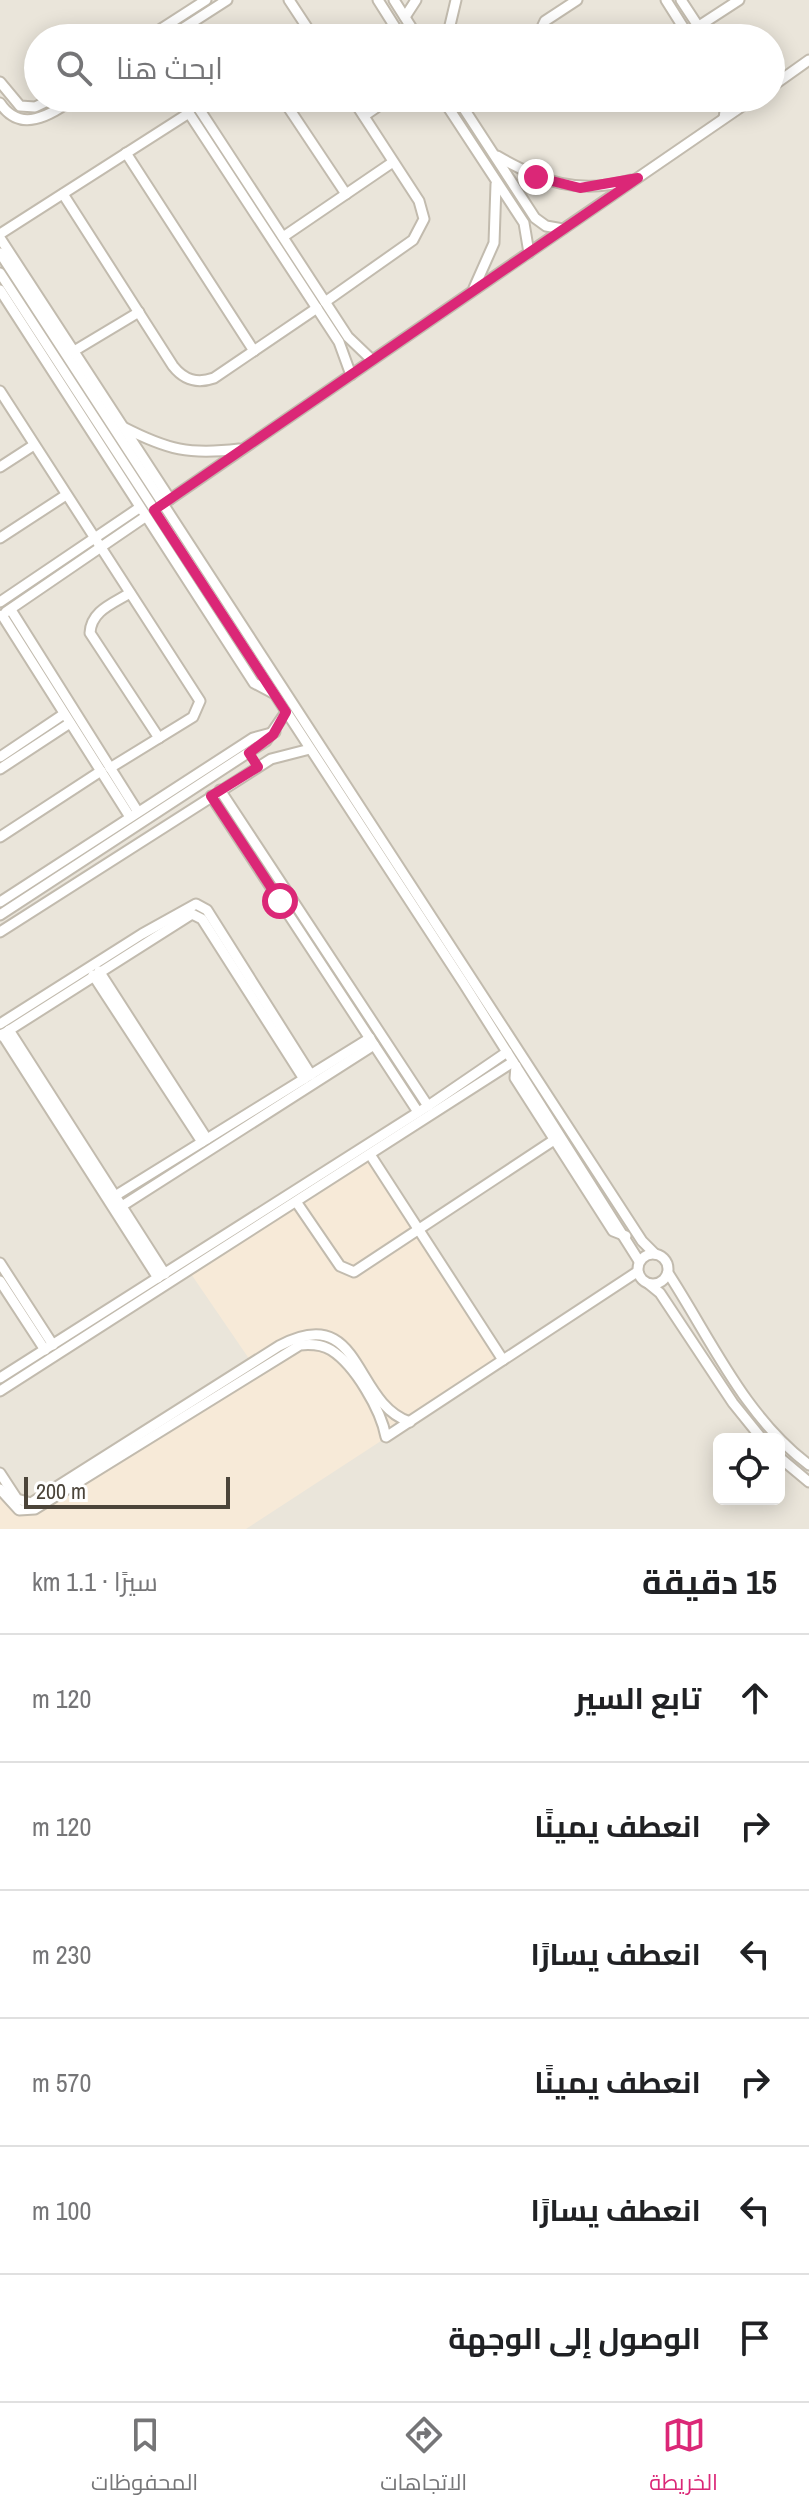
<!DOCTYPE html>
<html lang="ar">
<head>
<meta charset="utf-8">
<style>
	:root { --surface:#fff; --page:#f6f6f6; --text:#202124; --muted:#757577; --line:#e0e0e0; --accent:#db2777 }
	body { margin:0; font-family:"Archivo Narrow",Cairo,sans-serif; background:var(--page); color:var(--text); direction:rtl }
	.controls { position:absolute; right:24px; bottom:24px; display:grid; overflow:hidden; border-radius:12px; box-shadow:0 4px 20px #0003 }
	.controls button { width:72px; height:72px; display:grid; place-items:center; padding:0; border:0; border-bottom:2px solid var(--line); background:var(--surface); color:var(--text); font:40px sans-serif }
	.scale { position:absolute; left:24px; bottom:20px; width:206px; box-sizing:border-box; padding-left:8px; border:4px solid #4b4439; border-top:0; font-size:22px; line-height:28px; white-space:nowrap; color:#4b4439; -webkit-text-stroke:6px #fff; paint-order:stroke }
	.stop { position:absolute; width:24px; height:24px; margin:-18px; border:6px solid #db2777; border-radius:50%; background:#fff }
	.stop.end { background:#db2777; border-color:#fff; box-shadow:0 2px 8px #0008 }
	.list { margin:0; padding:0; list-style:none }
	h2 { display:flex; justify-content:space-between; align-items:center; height:104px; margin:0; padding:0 32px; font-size:34px }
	h2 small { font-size:26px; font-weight:400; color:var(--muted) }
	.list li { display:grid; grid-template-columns:52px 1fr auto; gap:24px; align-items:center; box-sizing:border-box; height:128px; padding:0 32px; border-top:2px solid var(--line) }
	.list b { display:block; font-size:30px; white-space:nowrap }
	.list em { font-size:26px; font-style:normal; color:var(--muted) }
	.icon { flex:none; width:44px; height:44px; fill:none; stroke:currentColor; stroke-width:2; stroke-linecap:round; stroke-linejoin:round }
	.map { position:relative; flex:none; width:809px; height:1529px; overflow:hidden; direction:ltr }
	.search { position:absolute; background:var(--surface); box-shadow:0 4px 20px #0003; left:24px; right:24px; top:24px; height:88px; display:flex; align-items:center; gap:20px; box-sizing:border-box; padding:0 28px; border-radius:44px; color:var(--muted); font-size:30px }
	.sheet { height:872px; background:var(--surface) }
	nav { display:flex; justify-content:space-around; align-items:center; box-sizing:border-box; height:112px; border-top:2px solid var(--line); background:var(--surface); font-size:22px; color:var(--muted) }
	nav a { display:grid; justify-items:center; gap:4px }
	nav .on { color:var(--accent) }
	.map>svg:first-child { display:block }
	.residential { fill:#eae5da; fill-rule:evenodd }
	.commercial { fill:#f7ead8 }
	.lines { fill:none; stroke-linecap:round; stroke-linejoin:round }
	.minor-casing { stroke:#c2bbae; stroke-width:13 }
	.minor { stroke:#fff; stroke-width:9 }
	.route { stroke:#db2777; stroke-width:10 }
</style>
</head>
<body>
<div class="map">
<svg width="809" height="1529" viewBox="0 0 809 1529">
	<rect width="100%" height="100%" fill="#f6f3ec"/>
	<!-- residential -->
	<path class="residential" d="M0,0H809V1529H0ZM38,38H771V98H38ZM719,1439H779V1499H719Z"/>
	<!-- commercial -->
	<polygon class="commercial" points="366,1158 499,1364 246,1529 0,1529 0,1481 19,1506 29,1507 254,1366 189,1271"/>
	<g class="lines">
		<!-- minor casing -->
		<g class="minor-casing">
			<g id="minor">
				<polyline points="289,0 314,38"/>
				<polyline points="378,0 402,38"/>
				<polyline points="394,0 418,38"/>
				<polyline points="666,0 690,38"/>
				<polyline points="681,0 706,38"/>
				<polyline points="405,17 416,0"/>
				<polyline points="699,26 739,0"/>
				<polyline points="147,38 206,0"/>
				<polyline points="168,38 227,0"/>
				<polyline points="447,38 456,0"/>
				<polyline points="537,38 545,21 577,0"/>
				<polyline points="0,82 20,106 35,107 54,98"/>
				<polyline points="771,87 809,60"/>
				<polyline points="179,98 339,342 351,375"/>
				<polyline points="192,98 348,337 372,360"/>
				<polyline points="282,98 346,194"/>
				<polyline points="442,98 524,223 529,253"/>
				<polyline points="457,98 535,218 546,226 563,229"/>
				<polyline points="572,98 593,98"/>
				<path d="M0,103C21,135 51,114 75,98"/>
				<polyline points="198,106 210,98"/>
				<polyline points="364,116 390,98"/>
				<polyline points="724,118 727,98"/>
				<polyline points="126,153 254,351"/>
				<path d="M497,156C542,182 579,195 631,180"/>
				<path d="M63,194L173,366C184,380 197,384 214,378L317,308"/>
				<polyline points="0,234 189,113"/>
				<polyline points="283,237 393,162"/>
				<polyline points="0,238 170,499"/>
				<polyline points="0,253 642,1241 655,1254"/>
				<polyline points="0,273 464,984 639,1261"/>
				<polyline points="474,288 494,243 496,184"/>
				<polyline points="0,290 254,683 273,693"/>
				<polyline points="325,302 413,240 424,219 419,201 352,98"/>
				<polyline points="74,351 139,312"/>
				<polyline points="0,391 200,701 193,717 110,768"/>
				<path d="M123,427C168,450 189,455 239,449"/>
				<polyline points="0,467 34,445"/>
				<polyline points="160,506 754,98"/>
				<polyline points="0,538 66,495"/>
				<path d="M130,593C112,604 91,611 90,633L159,738"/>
				<polyline points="0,602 139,508"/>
				<polyline points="11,610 138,812"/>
				<polyline points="6,612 145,517"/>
				<polyline points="2,615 130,817"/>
				<polyline points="0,757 64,714"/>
				<polyline points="0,769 70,723"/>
				<polyline points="220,790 428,1106"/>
				<polyline points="211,796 418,1112"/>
				<polyline points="0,837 101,771"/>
				<polyline points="0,902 253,738 275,732"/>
				<polyline points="0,915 266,741 286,712"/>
				<polyline points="0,932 271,759 310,749"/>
				<polyline points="99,971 207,1139"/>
				<polyline points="93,975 202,1142"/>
				<polyline points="0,1024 142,934 196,904 207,910 311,1075"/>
				<polyline points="9,1030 165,1274"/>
				<polyline points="2,1034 158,1278"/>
				<polyline points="0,1036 192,914 202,919 304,1079"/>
				<polyline points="516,1066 515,1078 613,1231 626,1236"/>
				<polyline points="371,1156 503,1360"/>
				<polyline points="115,1196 370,1038"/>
				<polyline points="297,1203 340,1266 354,1272 554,1140"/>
				<polyline points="122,1206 374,1045"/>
				<circle cx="653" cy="1269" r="15"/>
				<polyline points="0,1263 53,1345"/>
				<path d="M668,1273C711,1339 744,1416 809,1465"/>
				<polyline points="0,1281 45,1350"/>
				<polyline points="649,1284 660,1293 733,1403 762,1439"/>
				<polyline points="0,1378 428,1106 507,1052"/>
				<polyline points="0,1391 513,1062"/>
				<polyline points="779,1457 809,1482"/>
				<path d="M0,1473L17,1499L31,1503L279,1346C363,1301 352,1403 410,1422"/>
				<path d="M0,1489L19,1510L35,1509L300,1345C311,1344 321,1344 331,1350C355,1365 381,1410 386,1437L637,1272"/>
			</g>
		</g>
		<!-- minor -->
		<use href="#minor" class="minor"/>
	</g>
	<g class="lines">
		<!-- route -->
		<polyline class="route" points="280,901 211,796 258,767 249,753 273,735 286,712 154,510 638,178 580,188 536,177"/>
	</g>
</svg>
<div class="controls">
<button><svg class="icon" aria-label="locate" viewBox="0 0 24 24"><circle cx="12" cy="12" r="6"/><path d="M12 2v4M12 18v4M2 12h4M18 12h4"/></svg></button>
</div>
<div class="scale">200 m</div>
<div class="stop" style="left:280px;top:901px"></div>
<div class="stop end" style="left:536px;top:177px"></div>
<div class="search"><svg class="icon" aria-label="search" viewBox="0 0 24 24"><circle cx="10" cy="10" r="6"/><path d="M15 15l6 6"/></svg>ابحث هنا</div>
</div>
<section class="sheet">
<h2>15 دقيقة<small>سيرًا · 1.1 km</small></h2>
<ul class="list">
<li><svg class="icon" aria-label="ahead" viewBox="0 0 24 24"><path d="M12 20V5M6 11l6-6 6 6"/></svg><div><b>تابع السير</b></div><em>120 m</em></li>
<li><svg class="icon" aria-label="right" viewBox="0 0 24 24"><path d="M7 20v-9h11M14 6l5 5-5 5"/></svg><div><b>انعطف يمينًا</b></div><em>120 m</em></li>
<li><svg class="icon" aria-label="left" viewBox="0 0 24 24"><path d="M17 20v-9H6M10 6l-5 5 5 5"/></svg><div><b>انعطف يسارًا</b></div><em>230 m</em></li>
<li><svg class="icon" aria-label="right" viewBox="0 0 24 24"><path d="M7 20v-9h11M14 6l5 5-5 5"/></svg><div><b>انعطف يمينًا</b></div><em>570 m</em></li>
<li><svg class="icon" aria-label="left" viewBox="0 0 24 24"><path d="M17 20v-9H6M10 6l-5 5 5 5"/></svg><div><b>انعطف يسارًا</b></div><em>100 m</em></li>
<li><svg class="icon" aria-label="arrive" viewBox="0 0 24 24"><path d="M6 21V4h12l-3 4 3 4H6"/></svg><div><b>الوصول إلى الوجهة</b></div></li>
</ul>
</section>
<nav>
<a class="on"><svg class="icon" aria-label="map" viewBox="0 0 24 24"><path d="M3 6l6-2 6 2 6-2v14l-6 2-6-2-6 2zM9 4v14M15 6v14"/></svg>الخريطة</a>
<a><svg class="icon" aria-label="directions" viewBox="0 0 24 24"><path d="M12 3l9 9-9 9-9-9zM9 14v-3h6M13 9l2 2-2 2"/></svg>الاتجاهات</a>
<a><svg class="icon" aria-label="saved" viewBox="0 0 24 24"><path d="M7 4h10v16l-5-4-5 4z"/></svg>المحفوظات</a>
</nav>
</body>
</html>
